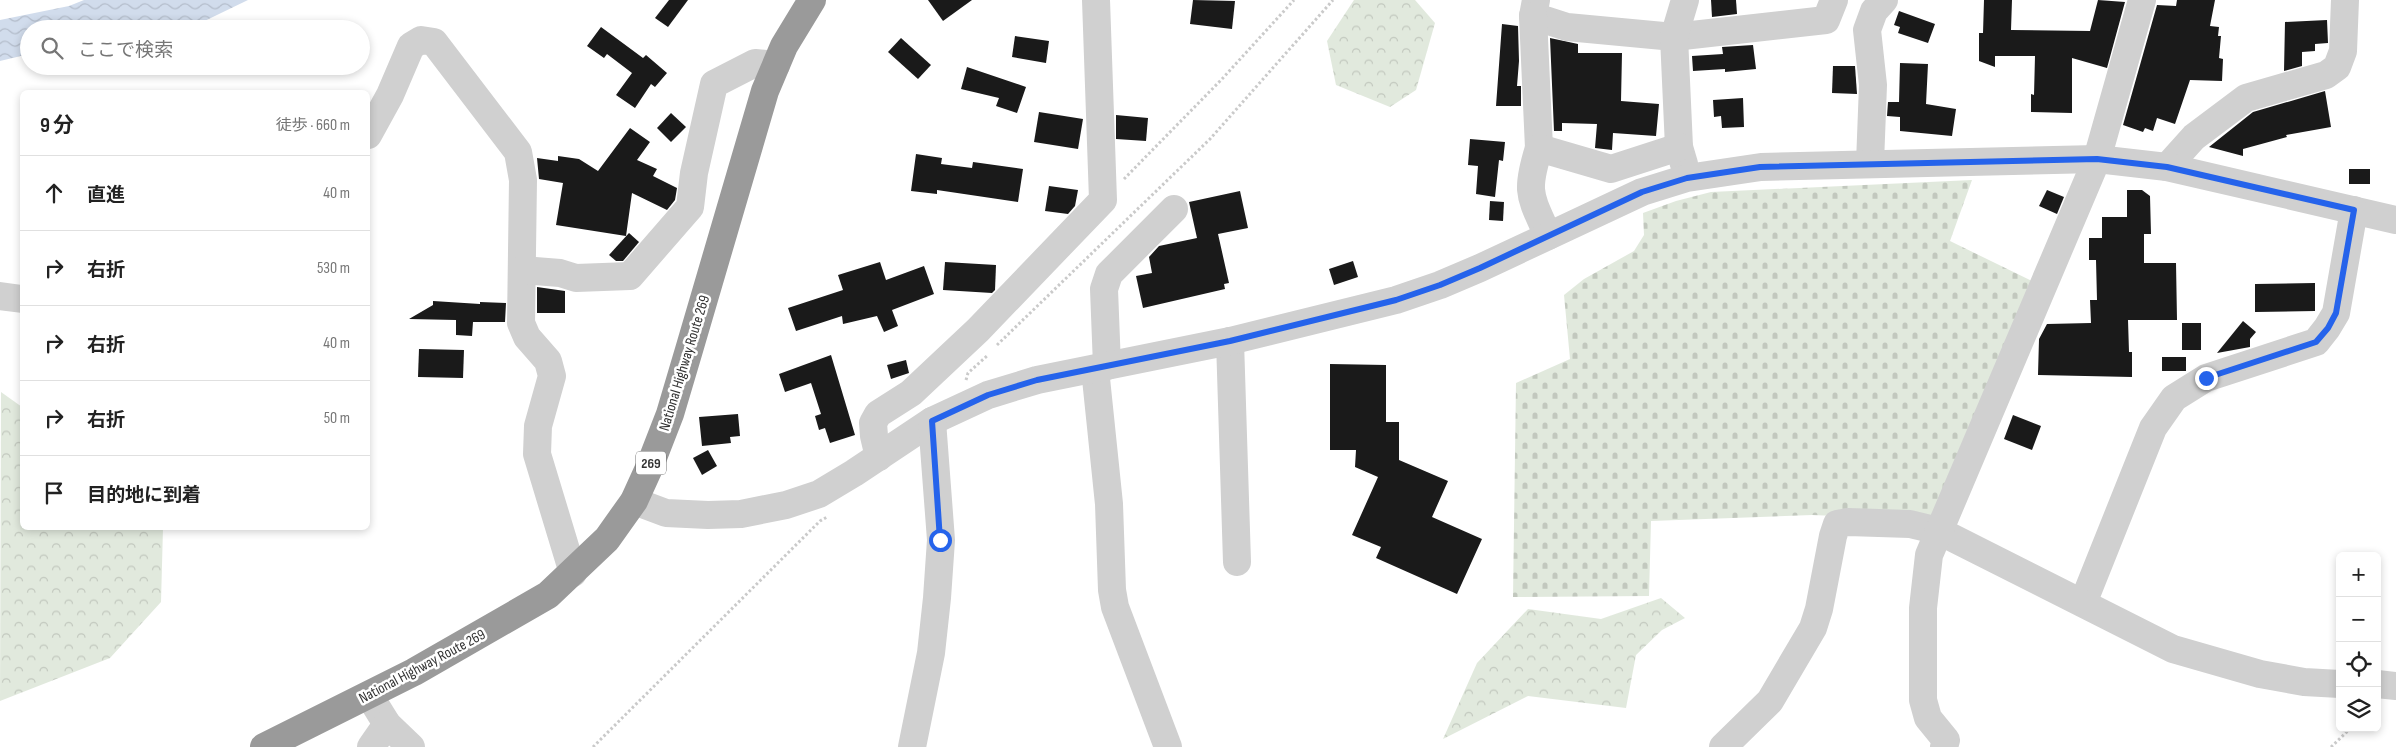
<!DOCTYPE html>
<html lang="ja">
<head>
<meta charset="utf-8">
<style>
	:root { --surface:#fff; --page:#f6f6f6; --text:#222; --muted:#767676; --line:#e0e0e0 }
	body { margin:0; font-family:"Sofia Sans Condensed","Noto Sans JP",sans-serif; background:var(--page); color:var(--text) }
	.controls { position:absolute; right:15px; bottom:15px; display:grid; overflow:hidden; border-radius:8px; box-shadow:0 2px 8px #0003 }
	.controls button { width:45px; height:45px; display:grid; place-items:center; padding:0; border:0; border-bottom:1px solid var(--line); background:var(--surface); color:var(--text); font:25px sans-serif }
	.stop { position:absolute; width:15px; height:15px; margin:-11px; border:4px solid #2563eb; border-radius:50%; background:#fff }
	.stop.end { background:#2563eb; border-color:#fff; box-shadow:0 1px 5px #0008 }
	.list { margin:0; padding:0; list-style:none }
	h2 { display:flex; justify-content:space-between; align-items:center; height:65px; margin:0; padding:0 20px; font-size:21px }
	h2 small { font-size:16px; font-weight:400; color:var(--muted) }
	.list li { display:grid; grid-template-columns:32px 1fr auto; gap:15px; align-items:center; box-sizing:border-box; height:75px; padding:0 20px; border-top:1px solid var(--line) }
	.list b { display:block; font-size:19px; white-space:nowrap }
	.list em { font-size:16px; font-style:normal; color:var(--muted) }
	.icon { flex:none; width:28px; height:28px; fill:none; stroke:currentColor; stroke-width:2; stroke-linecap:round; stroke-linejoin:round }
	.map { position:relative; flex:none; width:2396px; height:747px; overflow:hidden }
	.search { position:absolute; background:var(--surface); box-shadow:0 2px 8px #0003; left:20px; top:20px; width:350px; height:55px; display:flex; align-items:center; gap:12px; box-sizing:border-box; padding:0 18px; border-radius:28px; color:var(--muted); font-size:19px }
	.panel { position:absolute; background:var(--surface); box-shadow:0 2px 8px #0003; left:20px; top:90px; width:350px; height:440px; border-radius:8px }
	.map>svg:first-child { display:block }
	.forest { fill:url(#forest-crowns) }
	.cemetery { fill:url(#cemetery-stones) }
	.water { fill:url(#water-waves) }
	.building { fill:#1a1a1a }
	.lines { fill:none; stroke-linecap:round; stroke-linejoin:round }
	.path { stroke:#cacaca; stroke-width:3; stroke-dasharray:2.5 2.5; stroke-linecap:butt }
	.minor { stroke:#d0d0d0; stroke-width:28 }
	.highway { stroke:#9a9a9a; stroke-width:28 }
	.route { stroke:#2563eb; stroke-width:6 }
	.labels { text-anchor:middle; stroke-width:5; stroke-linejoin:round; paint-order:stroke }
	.shield { fill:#fff; stroke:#707070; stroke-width:1 }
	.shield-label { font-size:14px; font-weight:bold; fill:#333 }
	.street-label { font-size:15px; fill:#333; stroke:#fff }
</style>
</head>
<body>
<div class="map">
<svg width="2396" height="747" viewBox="0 0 2396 747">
	<defs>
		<pattern id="forest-crowns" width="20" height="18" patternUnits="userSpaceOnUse" patternTransform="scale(1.25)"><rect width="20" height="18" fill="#e1e9dd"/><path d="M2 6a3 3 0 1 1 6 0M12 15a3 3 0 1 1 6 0" fill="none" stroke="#c2c8be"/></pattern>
		<pattern id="cemetery-stones" width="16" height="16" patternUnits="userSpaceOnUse" patternTransform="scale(1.25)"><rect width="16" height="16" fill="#e1e9dd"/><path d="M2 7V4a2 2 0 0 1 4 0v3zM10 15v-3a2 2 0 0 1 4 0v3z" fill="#c2c8be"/></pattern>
		<pattern id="water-waves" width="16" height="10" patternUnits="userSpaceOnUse" patternTransform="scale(1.25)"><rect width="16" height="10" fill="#d1dcec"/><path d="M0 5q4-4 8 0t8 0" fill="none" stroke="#b4bdcb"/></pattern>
	</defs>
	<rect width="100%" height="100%" fill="#fff"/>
	<!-- forest -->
	<g class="forest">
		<polygon points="1354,0 1415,0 1435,23 1416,90 1390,107 1336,85 1327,41"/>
		<polygon points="1,392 22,407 22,528 163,528 161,602 110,658 0,701"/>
		<polygon points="1661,598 1685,618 1662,630 1636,655 1626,708 1528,696 1443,739 1477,663 1528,609 1601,619"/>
	</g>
	<!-- cemetery -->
	<polygon class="cemetery" points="1972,180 1950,241 2036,283 1934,520 1812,515 1651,521 1649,596 1513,597 1516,383 1570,359 1564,295 1584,279 1634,251 1644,235 1643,213 1676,201 1711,192"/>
	<!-- water -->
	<polygon class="water" points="84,0 248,0 188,29 29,29 29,54 0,61 0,20 69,6"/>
	<!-- building -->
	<g class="building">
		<polygon points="669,0 688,0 668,27 655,18"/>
		<polygon points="928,0 972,0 943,21"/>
		<polygon points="1193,0 1235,1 1232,29 1190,24"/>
		<polygon points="1711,0 1736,0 1737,14 1712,17"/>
		<polygon points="1984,0 2012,0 2011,30 2090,31 2098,0 2125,2 2107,68 2072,58 2072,113 2031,112 2031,94 2034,95 2035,56 1995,56 1995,67 1979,61 1979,33 1983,33"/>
		<polygon points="2177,0 2215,0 2210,26 2219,27 2218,36 2221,36 2219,58 2223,59 2222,81 2190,80 2175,124 2157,118 2153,131 2145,128 2143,132 2123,125 2157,5 2176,6"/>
		<polygon points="1899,11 1935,24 1928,43 1898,33 1900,27 1894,25"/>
		<polygon points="2327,20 2328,43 2315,44 2315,51 2302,52 2302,66 2284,71 2285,22"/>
		<polygon points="1502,24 1518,26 1519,61 1517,86 1521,86 1521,106 1496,106"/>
		<polygon points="601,27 643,58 646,55 667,73 655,87 651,84 635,108 616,95 632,73 607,54 604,58 587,46"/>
		<polygon points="1015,36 1049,41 1046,63 1012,57"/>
		<polygon points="901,38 931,65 918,79 888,52"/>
		<polygon points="1550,38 1578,44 1578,53 1622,53 1621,101 1659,104 1656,136 1613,133 1612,150 1595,148 1597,124 1562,123 1562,131 1554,131"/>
		<polygon points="1753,45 1756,69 1725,72 1725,69 1693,71 1692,56 1723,54 1722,47"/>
		<polygon points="1900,63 1928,64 1926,104 1956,109 1952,136 1900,131 1900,117 1887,116 1888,102 1899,102"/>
		<polygon points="1833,66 1855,66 1857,94 1832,93"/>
		<polygon points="967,67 1026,87 1017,113 996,106 999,98 961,89"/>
		<polygon points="2325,91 2331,127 2286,135 2287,137 2243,149 2243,156 2209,147 2253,112"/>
		<polygon points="1743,98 1744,127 1722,128 1721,116 1714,117 1713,100"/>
		<polygon points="1039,112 1083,119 1078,149 1034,142"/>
		<polygon points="671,113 686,127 671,142 657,128"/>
		<polygon points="1116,115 1148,118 1146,141 1116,139"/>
		<polygon points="630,128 650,142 637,160 657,169 653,176 677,188 675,200 667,210 632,193 626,236 556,225 563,183 539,179 537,158 558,161 558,156 579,159 598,171"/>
		<polygon points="1470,139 1505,142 1503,161 1499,160 1495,197 1476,194 1478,166 1468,165"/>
		<polygon points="916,154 942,158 941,164 972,168 973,162 1023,169 1018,202 937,190 937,194 911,191"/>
		<rect x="2349" y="169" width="21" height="15"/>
		<polygon points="1049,186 1078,190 1075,206 1068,214 1045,211"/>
		<polygon points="2047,190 2064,197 2057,214 2039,206"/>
		<polygon points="2127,190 2142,190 2150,196 2151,234 2144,234 2144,263 2176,263 2177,320 2128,320 2129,352 2132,352 2132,377 2038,375 2039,339 2047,324 2091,323 2090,300 2097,300 2096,260 2089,260 2089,238 2102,238 2102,217 2127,217"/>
		<polygon points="1240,191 1248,228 1218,234 1229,283 1224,284 1225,289 1143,308 1136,276 1152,273 1149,257 1159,246 1197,238 1189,202"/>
		<polygon points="1490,201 1504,202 1503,221 1489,220"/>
		<polygon points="629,233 639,242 623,261 616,261 609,255"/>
		<polygon points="1353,261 1358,277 1334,285 1329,269"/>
		<polygon points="880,262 886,280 924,266 934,294 892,310 898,326 884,332 877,316 843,324 842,316 796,331 788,308 843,290 838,275"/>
		<polygon points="945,262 996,265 995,290 992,293 943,290"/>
		<polygon points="2315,283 2315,311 2255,312 2255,284"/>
		<polygon points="537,287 565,291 565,313 537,313"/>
		<polygon points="433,301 480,304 480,302 506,303 505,322 473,322 472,336 456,335 456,320 409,319 433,305"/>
		<polygon points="2243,321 2256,332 2250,339 2250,347 2217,353"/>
		<rect x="2182" y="323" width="19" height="27"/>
		<polygon points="419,349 464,350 463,378 418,377"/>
		<polygon points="831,355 855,435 830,443 825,428 819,430 815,416 821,414 811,383 785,392 779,374"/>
		<rect x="2162" y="357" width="24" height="14"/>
		<polygon points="906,360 909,373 891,379 887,365"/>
		<polygon points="1330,364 1386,365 1386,422 1399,422 1399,460 1448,481 1432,517 1482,539 1457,594 1376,558 1381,547 1352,535 1378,477 1355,467 1356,450 1330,450"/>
		<polygon points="738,414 740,436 730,437 731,443 702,446 699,417"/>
		<polygon points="2013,415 2041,426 2032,450 2004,439"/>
		<polygon points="708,450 717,466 702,475 693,458"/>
	</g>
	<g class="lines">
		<!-- path -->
		<g class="path">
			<polyline points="1124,179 1222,79 1294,0"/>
			<polyline points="997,345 1210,139 1333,0"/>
			<polyline points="966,380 968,373 988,355"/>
			<polyline points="593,747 820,521 827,517"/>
			<polyline points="2331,747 2351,728"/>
		</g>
		<!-- minor -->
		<g class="minor">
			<polyline points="1536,0 1533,16 1567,27 1674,37 1826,20 1834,0"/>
			<polyline points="1533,16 1539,148"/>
			<polyline points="368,135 390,95 411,46 421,40 434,42 518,152 523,180 521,323 527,337 548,361 552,376 538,426 537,454 573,573"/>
			<polyline points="1870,163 1873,85 1867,30 1874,11 1884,0"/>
			<polyline points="1684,164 1679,147 1674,37 1685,0"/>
			<polyline points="2167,167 2194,137 2246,98 2326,75 2337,67 2343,51 2345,0"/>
			<path d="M1548,236C1530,195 1525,193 1539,148L1611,169L1679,147"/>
			<polyline points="522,270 560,273 576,278 630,276 690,207 694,173 714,84 755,63 776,65"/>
			<polyline points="0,296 22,299"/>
			<polyline points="1230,341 1237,562"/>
			<polyline points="1107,366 1104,289 1109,274 1174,209"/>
			<polyline points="1095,369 1109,504 1112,590 1115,607 1168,747"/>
			<polyline points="879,457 874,436 873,423 878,414 911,393 978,330 1103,200 1096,0"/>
			<polyline points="634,501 666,513 708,515 741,514 786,505 819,494 854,473 932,421 988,395 1037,380 1230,341 1396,300 1440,285 1480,268 1642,192 1687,178 1761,167 2097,159 2167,167 2396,220"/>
			<polyline points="2083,603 2153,428 2174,398 2206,378 2316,342 2327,328 2336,313 2354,210"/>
			<polyline points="2377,684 2396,686"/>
			<polyline points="369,695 387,724 411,747"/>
			<polyline points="371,747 387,724"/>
			<polyline points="912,747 931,653 937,598 941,540 932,421"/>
			<polyline points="1723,747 1770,701 1813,628 1819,609 1833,536 1837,524 1848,522 1910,524 1939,531 2173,649 2260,674 2304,682 2340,684"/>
			<polyline points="1944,747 1946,740 1928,718 1923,700 1923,608 1929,555 2097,159 2142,0"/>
		</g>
		<!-- highway -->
		<polyline class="highway" points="264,747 414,672 548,595 607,539 634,501 649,468 670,414 689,350 765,91 784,46 812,0"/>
	</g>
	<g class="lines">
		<!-- route -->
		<polyline class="route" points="940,540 932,421 988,395 1037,380 1230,341 1396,300 1440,285 1480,268 1642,192 1687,178 1760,167 2097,159 2167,167 2354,210 2336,313 2328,328 2316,342 2206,378"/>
	</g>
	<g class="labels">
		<!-- shield labels -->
		<rect class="shield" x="636" y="451.5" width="30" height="23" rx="4"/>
		<g class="shield-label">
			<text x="651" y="468">269</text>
		</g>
		<!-- street labels -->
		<g class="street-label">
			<text transform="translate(684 363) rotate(-73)" y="5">National Highway Route 269</text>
			<text transform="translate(422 666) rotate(-28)" y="5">National Highway Route 269</text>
		</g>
	</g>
</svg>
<div class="controls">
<button>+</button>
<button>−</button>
<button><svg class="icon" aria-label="locate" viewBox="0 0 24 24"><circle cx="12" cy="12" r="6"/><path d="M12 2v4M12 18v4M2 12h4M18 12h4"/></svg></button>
<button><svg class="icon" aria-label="layers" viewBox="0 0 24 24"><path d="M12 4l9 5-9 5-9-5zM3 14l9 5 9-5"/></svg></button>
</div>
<div class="stop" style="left:940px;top:540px"></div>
<div class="stop end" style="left:2206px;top:378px"></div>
<div class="search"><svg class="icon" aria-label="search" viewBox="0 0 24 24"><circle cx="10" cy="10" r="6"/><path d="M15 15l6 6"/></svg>ここで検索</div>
<section class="panel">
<h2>9 分<small>徒歩 · 660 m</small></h2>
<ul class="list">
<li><svg class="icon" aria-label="ahead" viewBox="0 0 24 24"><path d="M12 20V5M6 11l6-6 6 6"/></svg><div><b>直進</b></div><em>40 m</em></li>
<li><svg class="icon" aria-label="right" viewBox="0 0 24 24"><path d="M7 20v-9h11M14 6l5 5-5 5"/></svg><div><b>右折</b></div><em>530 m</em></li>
<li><svg class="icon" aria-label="right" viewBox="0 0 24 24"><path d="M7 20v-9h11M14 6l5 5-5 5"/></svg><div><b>右折</b></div><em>40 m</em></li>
<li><svg class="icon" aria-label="right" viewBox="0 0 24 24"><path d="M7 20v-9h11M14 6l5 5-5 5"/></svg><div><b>右折</b></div><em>50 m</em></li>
<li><svg class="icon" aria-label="arrive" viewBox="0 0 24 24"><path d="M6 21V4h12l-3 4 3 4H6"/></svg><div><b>目的地に到着</b></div></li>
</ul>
</section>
</div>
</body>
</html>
